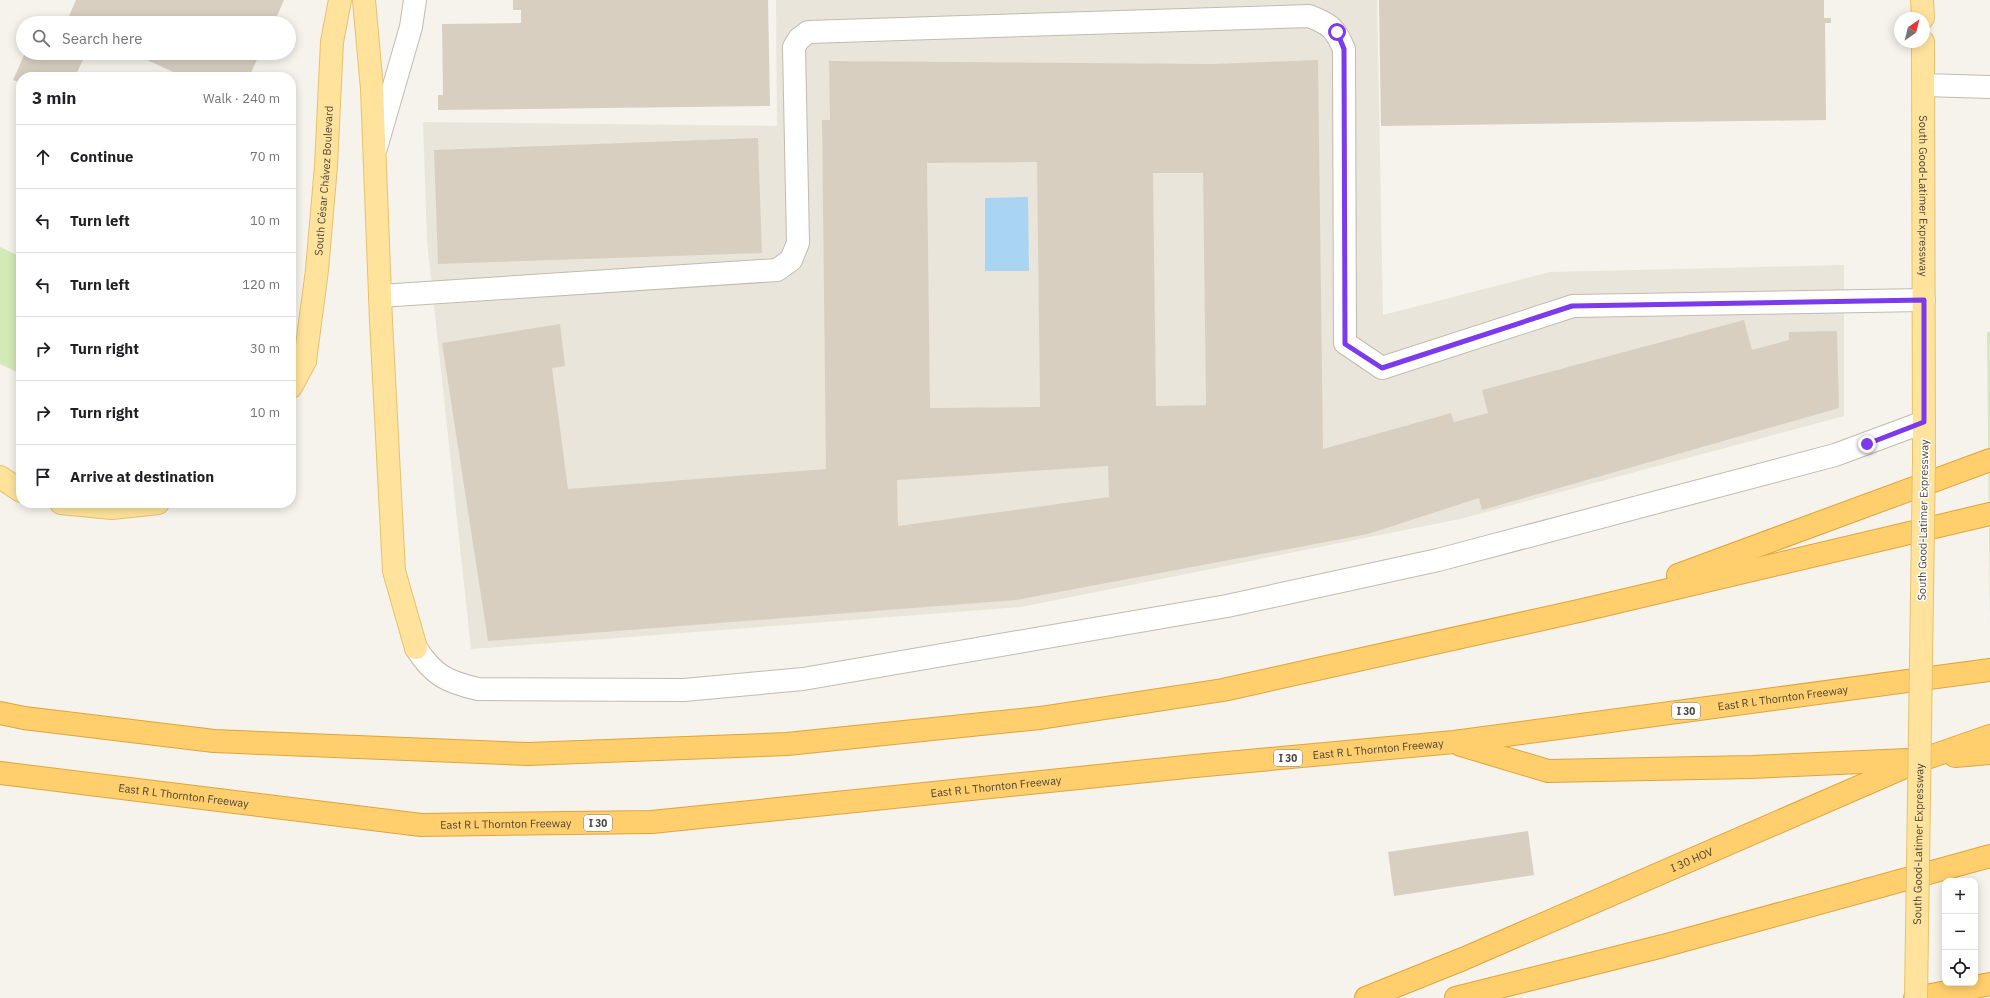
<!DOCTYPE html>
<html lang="en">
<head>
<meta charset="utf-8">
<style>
	:root { --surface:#fff; --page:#f6f6f6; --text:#202124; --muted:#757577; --line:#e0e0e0 }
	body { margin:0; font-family:"IBM Plex Sans",sans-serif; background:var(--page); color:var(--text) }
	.controls { position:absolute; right:12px; bottom:12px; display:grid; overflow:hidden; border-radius:8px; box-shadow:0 2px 10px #0003 }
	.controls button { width:36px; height:36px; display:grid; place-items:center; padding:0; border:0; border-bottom:1px solid var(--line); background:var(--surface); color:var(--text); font:20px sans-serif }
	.compass { position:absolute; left:1894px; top:12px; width:36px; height:36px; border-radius:50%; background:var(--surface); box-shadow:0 2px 10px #0003; rotate:35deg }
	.stop { position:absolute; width:12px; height:12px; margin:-9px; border:3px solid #7c3aed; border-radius:50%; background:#fff }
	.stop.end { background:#7c3aed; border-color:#fff; box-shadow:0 1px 4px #0008 }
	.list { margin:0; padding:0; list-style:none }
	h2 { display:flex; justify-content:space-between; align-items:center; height:52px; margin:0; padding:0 16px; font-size:17px }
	h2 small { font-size:13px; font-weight:400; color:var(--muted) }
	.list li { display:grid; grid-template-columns:26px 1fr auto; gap:12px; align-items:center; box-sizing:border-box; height:64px; padding:0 16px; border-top:1px solid var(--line) }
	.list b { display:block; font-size:15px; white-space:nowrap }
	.list em { font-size:13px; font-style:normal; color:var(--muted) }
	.icon { flex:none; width:22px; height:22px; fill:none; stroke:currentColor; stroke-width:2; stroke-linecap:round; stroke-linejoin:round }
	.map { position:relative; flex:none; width:1990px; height:998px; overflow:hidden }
	.search { position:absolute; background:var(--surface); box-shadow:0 2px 10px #0003; left:16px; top:16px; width:280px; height:44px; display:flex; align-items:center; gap:10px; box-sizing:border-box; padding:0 14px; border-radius:22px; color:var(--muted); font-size:15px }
	.panel { position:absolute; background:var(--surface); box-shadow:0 2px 10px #0003; left:16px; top:72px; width:280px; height:436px; border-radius:16px }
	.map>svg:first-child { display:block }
	.residential { fill:#eae5da }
	.green { fill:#d2eab5 }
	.water { fill:#a9d4f2 }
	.building { fill:#d8cfc1; fill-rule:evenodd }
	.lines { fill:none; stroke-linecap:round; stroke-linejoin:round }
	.minor-casing { stroke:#c2bbae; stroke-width:24 }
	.major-casing { stroke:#e6c16a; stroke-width:24 }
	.highway-casing { stroke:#e0a43c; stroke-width:24 }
	.minor { stroke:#fff; stroke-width:22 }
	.major { stroke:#ffe39c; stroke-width:22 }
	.highway { stroke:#ffcf6e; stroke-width:22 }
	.major-bridge-casing { stroke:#e6c16a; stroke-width:24; stroke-linecap:butt }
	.major-bridge { stroke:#ffe39c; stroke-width:22 }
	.route { stroke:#7c3aed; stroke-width:5 }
	.labels { text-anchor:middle; stroke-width:3; stroke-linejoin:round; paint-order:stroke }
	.shield { fill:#fff; stroke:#817c74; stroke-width:1 }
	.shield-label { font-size:10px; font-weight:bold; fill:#4b4439 }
	.street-label { font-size:11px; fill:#4b4439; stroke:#fff }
</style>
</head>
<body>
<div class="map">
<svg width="1990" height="998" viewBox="0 0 1990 998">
	<rect width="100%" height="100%" fill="#f6f3ec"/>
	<!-- residential -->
	<polygon class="residential" points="776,0 1377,0 1383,315 1550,272 1844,265 1844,416 1460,519 1021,607 471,649 427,241 423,122 777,126"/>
	<!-- green -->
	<g class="green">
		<polygon points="0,247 21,257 21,374 0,364"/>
		<polygon points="1990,331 1990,627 1987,333"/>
	</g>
	<!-- water -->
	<polygon class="water" points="1028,197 1029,271 985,271 985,198"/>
	<!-- building -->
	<g class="building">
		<polygon points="76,0 284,0 274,23 84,23 69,16"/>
		<polygon points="513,0 768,0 770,106 438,110 438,95 443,95 442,24 521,23 521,10 513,10"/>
		<polygon points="1379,0 1824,0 1824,18 1831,18 1831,23 1825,23 1826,120 1381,126"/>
		<polygon points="25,53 86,53 75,77 21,77 21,83 13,80"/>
		<polygon points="132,53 260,53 249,77 184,77"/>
		<path d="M1318,60L1323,449L1451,413L1454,422L1488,413L1482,390L1744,320L1752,350L1789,340V332L1837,331L1839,408L1482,510L1479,498L1368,534L1016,600L488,641L442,343L560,324L565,366L552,368L568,489L826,469L822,120H830L829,61L1213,64ZM1037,162L1040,407L930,408L927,163ZM1153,173H1203L1206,405L1156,406ZM1108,466L1109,497L898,526L897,480Z"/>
		<polygon points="758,138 762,253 438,264 434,150"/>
		<polygon points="1528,831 1534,875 1394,896 1388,852"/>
	</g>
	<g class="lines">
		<!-- minor casing -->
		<g class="minor-casing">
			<g id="minor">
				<polyline points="1924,85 1990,87"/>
				<polyline points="376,148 411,27 415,0"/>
				<path d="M380,296L777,270L791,260L798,243L794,47L799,39L808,32L1309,16C1330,24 1335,28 1344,49L1345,343L1382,368L1573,306L1924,300"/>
				<polyline points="291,354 305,361"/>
				<path d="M416,648C433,675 447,682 478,689L684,690L803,679L1227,606L1438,560L1835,455L1924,422"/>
			</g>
		</g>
		<!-- major casing -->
		<g class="major-casing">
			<g id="major">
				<polyline points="364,0 372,89 381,321 394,571 416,648"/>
				<polyline points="1922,0 1923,18"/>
				<path id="s1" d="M1923,42L1924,460"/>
				<path id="s2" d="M291,387L305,361L317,270L326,166L332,42L340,0"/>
				<polyline points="0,477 21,491"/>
				<polyline points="61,503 112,508 158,503"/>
			</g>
		</g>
		<!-- highway casing -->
		<g class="highway-casing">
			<g id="highway">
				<polyline points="1678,575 1990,460"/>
				<polyline points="0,713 24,718 214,741 528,754 787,744 1040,718 1223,690 1583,610 1990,514"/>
				<polyline points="1461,745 1548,771 1752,767 1907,760"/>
				<polyline points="1955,756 1990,753"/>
				<path id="s3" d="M0,773L421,825L652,822L1195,766L1454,742L1990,670"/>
				<path id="s4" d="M1366,998L1463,959L1921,760L1990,736"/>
				<polyline points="1456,998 1663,946 1990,856"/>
				<polyline points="1915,998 1990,984"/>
			</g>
		</g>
		<!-- minor -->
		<use href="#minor" class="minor"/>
		<!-- major -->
		<use href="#major" class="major"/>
		<!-- highway -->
		<use href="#highway" class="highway"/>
		<!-- major-bridge casing -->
		<g class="major-bridge-casing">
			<g id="major-bridge">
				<path id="s5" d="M1916,998L1924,460"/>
			</g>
		</g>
		<!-- major-bridge -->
		<use href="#major-bridge" class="major-bridge"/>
	</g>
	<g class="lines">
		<!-- route -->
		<polyline class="route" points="1337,32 1344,49 1345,344 1382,368 1572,306 1924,300 1924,422 1867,444"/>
	</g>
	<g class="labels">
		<!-- shield labels -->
		<g class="shield">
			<rect x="1672" y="703" width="28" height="16" rx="3"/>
			<rect x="1274" y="750" width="28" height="16" rx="3"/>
			<rect x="584" y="815" width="28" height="16" rx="3"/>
		</g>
		<g class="shield-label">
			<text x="1686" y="715">I 30</text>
			<text x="1288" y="762">I 30</text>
			<text x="598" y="827">I 30</text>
		</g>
		<!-- street labels -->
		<g class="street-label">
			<text dy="4" stroke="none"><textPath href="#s2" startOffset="211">South César Chávez Boulevard</textPath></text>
			<text dy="4" stroke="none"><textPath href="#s1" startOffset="154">South Good-Latimer Expressway</textPath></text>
			<text transform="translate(1923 520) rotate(-89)" y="4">South Good-Latimer Expressway</text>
			<text dy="4" stroke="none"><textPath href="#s3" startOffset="1793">East R L Thornton Freeway</textPath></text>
			<text dy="4" stroke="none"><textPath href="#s3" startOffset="1385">East R L Thornton Freeway</textPath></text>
			<text dy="4" stroke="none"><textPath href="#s3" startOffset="1001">East R L Thornton Freeway</textPath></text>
			<text dy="4" stroke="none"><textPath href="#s3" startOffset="185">East R L Thornton Freeway</textPath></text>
			<text dy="4" stroke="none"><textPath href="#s3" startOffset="509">East R L Thornton Freeway</textPath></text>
			<text dy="4" stroke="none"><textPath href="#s5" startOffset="154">South Good-Latimer Expressway</textPath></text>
			<text dy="4" stroke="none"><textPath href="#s4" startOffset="354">I 30 HOV</textPath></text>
		</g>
	</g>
</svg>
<div class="controls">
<button>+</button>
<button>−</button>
<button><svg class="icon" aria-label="locate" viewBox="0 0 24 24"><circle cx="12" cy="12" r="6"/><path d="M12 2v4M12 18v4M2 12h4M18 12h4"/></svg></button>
</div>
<svg class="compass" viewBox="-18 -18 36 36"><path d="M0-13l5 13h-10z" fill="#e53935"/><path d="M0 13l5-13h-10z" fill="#757577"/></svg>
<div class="stop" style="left:1337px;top:32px"></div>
<div class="stop end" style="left:1867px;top:444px"></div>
<div class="search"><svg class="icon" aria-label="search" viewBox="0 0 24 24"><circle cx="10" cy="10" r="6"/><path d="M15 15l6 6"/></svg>Search here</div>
<section class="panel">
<h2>3 min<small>Walk · 240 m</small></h2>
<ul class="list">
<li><svg class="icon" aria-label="ahead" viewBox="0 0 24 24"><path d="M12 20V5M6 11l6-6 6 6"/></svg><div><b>Continue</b></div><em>70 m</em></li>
<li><svg class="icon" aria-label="left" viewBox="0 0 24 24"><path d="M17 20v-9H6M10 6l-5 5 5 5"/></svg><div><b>Turn left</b></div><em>10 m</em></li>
<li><svg class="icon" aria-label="left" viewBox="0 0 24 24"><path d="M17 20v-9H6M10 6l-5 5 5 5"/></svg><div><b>Turn left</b></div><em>120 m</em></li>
<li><svg class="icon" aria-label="right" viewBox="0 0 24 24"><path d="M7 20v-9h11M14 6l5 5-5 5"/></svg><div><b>Turn right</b></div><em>30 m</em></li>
<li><svg class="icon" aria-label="right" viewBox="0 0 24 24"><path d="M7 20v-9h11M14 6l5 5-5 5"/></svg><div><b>Turn right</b></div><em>10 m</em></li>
<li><svg class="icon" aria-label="arrive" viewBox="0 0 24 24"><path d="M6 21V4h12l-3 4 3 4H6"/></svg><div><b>Arrive at destination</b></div></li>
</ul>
</section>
</div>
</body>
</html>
